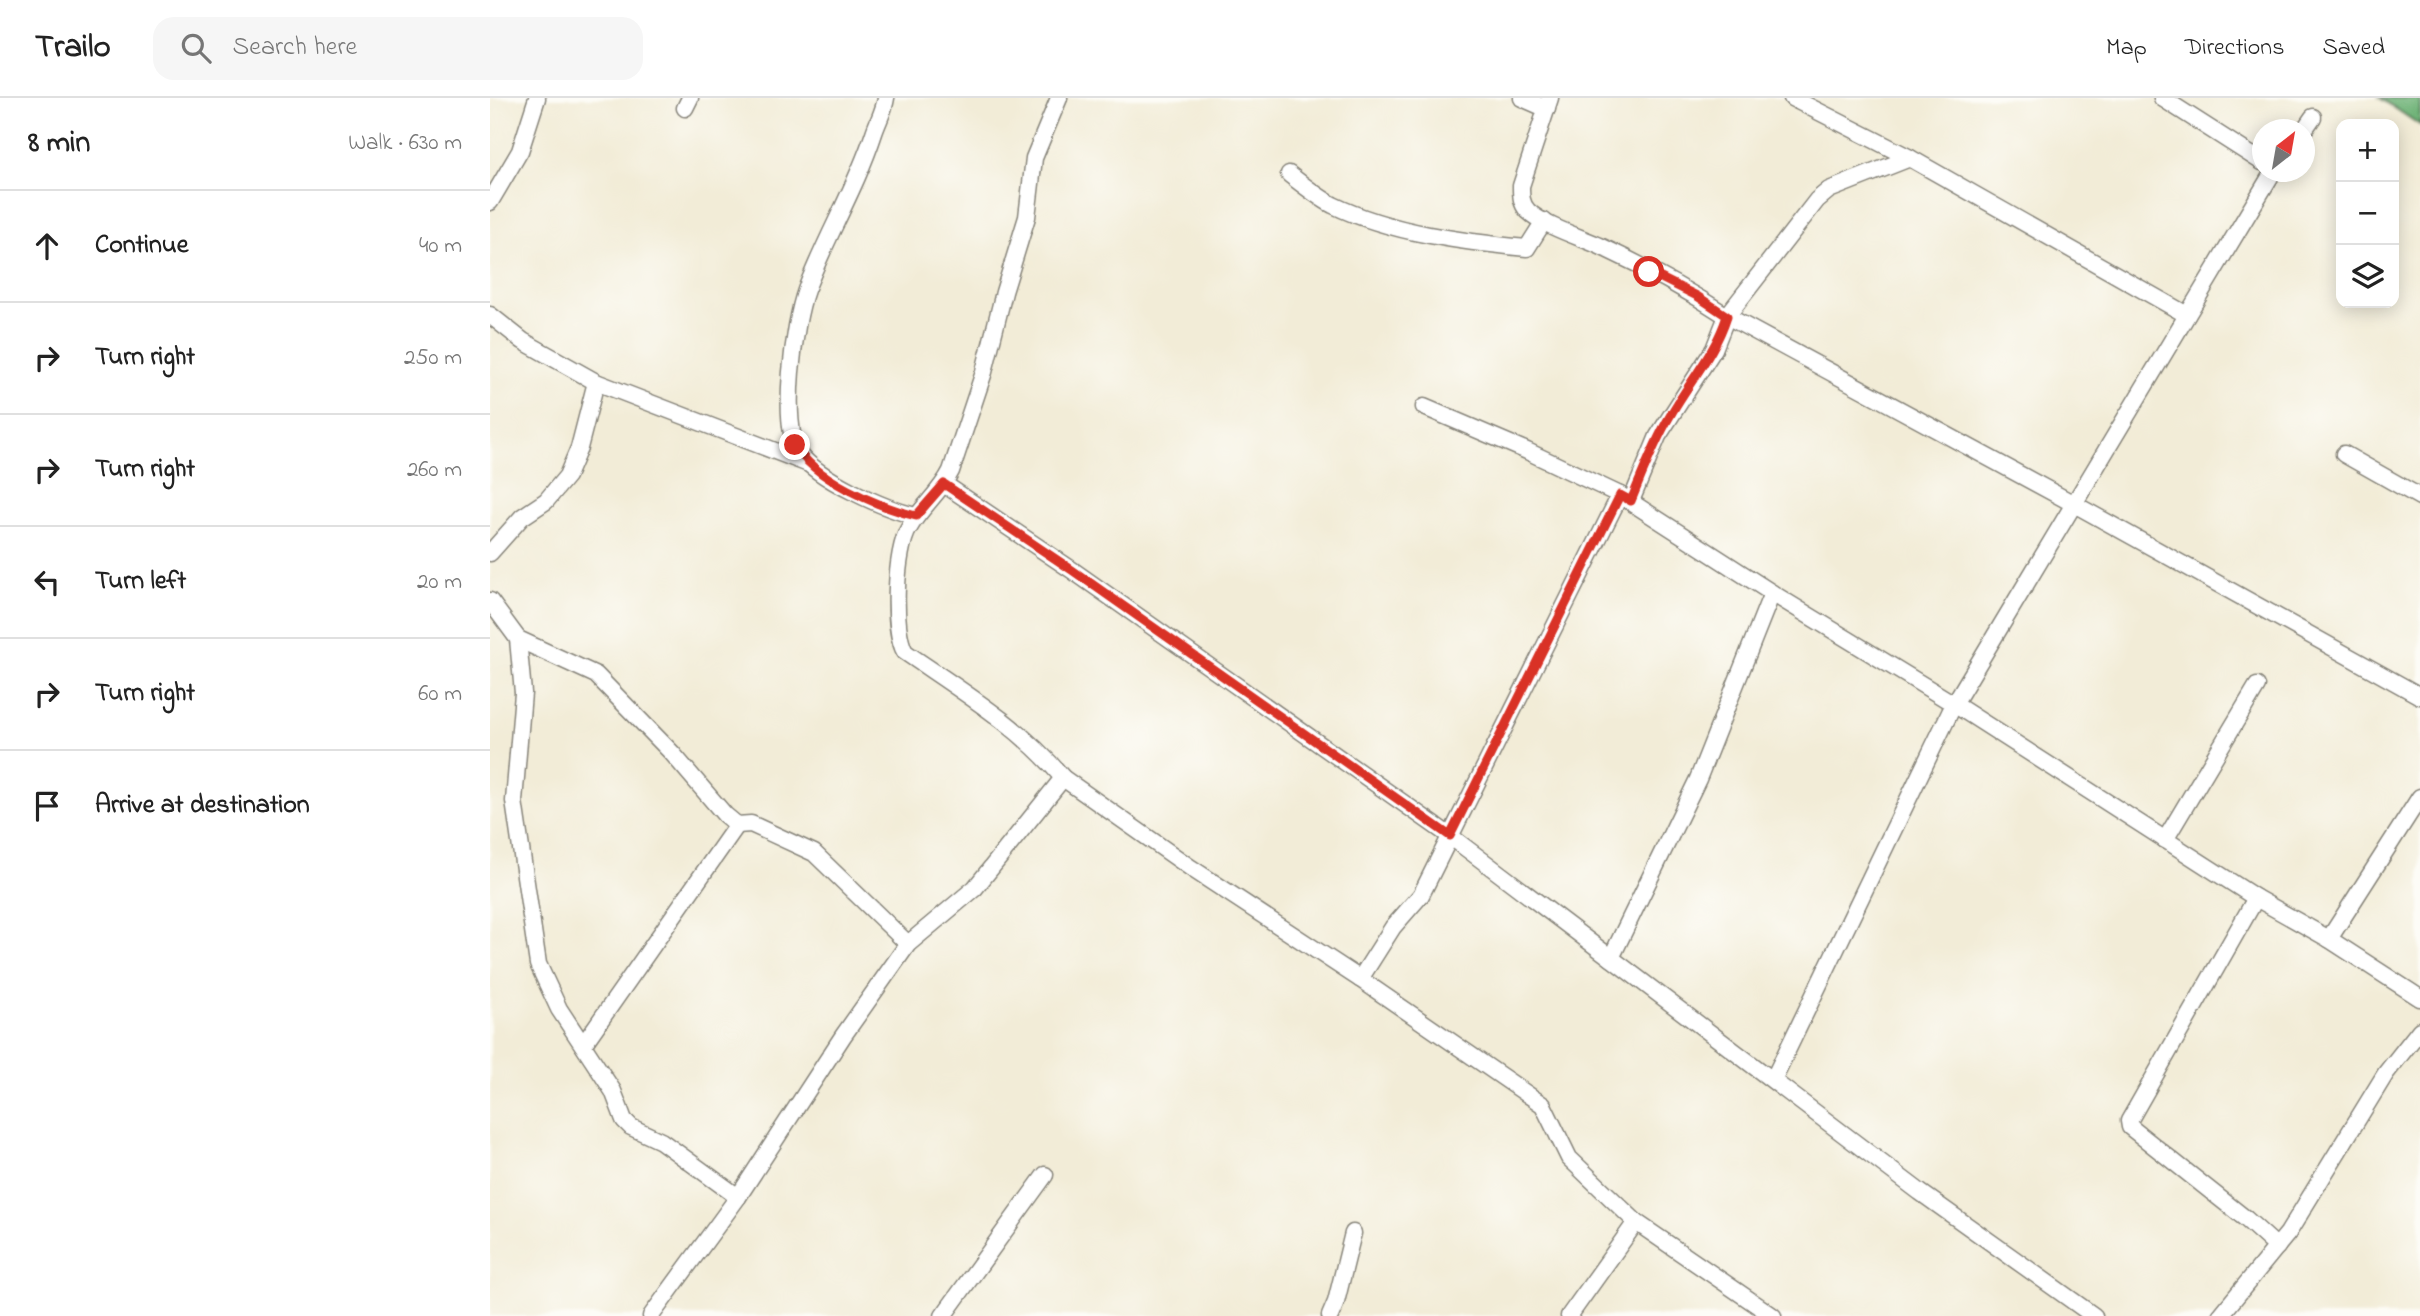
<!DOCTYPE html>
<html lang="en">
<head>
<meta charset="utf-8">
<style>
	:root { --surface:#fff; --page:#f6f6f6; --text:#222; --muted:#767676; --line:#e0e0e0 }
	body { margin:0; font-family:"Indie Flower",sans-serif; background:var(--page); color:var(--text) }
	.controls { position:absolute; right:21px; top:21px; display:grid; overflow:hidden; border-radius:14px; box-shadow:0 4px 18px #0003 }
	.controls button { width:63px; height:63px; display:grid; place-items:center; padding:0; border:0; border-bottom:2px solid var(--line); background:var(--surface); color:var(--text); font:35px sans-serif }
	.compass { position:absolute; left:1762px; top:21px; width:63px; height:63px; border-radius:50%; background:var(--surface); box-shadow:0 4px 18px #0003; rotate:31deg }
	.stop { position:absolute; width:21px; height:21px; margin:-16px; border:5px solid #d93025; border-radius:50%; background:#fff }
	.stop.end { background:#d93025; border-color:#fff; box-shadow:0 2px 7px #0008 }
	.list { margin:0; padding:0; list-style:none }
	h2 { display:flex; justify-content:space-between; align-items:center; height:91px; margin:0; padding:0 28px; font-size:30px }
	h2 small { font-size:23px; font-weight:400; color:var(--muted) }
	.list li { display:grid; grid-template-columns:46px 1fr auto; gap:21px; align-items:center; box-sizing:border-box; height:112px; padding:0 28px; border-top:2px solid var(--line) }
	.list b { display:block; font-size:26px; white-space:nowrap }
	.list em { font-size:23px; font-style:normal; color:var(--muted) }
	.icon { flex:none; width:38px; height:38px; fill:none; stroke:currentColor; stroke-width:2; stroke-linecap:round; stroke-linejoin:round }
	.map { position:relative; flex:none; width:1930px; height:1218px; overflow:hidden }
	header { display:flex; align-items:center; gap:42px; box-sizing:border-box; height:98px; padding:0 35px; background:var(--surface); border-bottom:2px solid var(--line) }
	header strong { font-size:33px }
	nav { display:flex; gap:38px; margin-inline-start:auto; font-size:24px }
	.search { width:490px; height:63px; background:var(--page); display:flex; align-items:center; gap:18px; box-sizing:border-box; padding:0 24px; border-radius:21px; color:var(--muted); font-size:26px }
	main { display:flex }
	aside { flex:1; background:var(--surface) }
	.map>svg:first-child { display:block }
	.forest { fill:#6eb277; stroke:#45674a; stroke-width:2 }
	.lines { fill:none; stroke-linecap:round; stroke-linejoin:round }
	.minor-casing { stroke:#87847a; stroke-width:19 }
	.minor { stroke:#fff; stroke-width:16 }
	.route { stroke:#d93025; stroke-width:9 }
</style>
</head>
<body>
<header>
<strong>Trailo</strong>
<div class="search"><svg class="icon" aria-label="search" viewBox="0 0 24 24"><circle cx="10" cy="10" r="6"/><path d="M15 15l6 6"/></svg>Search here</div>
<nav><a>Map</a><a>Directions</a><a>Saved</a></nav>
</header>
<main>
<aside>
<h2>8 min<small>Walk · 630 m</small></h2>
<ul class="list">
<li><svg class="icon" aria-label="ahead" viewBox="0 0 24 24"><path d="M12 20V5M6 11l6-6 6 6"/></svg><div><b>Continue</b></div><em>40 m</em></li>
<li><svg class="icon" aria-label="right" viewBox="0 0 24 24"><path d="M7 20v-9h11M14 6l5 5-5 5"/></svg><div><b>Turn right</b></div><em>250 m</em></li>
<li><svg class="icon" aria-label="right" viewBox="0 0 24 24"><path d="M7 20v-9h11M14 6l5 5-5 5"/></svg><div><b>Turn right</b></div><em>260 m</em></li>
<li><svg class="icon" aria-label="left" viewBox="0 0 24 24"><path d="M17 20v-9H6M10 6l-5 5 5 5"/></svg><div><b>Turn left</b></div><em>20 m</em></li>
<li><svg class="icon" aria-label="right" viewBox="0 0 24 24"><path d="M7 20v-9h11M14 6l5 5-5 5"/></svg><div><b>Turn right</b></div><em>60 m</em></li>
<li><svg class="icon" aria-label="arrive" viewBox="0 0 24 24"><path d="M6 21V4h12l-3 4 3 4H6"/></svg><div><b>Arrive at destination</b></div></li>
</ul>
</aside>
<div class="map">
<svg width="1930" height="1218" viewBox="0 0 1930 1218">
	<rect width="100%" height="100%" fill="#fdfcf7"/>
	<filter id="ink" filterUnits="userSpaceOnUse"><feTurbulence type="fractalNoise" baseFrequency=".0143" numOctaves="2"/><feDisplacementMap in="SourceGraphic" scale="14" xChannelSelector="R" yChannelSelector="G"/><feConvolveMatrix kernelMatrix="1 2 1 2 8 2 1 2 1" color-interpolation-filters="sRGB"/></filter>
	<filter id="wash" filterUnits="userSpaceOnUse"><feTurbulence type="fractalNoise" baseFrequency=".00686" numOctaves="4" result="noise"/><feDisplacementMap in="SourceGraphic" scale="28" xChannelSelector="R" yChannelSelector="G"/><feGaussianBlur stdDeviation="1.57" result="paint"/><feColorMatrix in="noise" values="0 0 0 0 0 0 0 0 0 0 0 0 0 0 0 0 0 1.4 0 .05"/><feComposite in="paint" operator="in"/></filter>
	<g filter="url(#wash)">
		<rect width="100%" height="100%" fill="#f2ecd7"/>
		<!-- forest -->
		<polygon class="forest" points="1890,0 1930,0 1930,27"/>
	</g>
	<g filter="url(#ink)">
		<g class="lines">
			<!-- minor casing -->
			<g class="minor-casing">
				<g id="minor">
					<path d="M396,0C394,13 388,23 384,35C366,90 336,139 316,192C304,225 290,326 309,355C327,381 395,411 426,418"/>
					<path d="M569,0L544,60L537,119L514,194L494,274L461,373C450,395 431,409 419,430C405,452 402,532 415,554C470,592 530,628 573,680L701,770L870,881"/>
					<polyline points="1032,0 1057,11"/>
					<path d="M1060,0L1031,88C1031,97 1031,106 1038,113C1054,128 1090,139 1110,148C1151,167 1199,193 1237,218L1584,406L1930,598"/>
					<polyline points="1302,0 1420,60 1697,217"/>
					<polyline points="1672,0 1772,64"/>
					<polyline points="195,10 200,0"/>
					<polyline points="1814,32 1823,19"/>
					<path d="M799,76C813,87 828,99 843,107C901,135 974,144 1037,150L1054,123"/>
					<polyline points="0,104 30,53 47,0"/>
					<polyline points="0,217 33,243 106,284 316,365"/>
					<polyline points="934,309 1037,353 1130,397"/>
					<polyline points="1854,356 1930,399"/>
					<polyline points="454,386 582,472 960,738 1430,1094 1604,1218"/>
					<polyline points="1141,403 1168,338 1224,251 1237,218 1327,102 1339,92 1420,60"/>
					<polyline points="0,455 32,419 56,403 77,378 89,350 106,284"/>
					<polyline points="0,503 28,541 33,595 24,703 48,866 69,911 123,993 134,1022 141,1029 171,1043 248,1099"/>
					<polyline points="28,541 106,577 182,655 235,717 247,727 261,726 324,755 418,846"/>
					<polyline points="1675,742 1767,588"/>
					<polyline points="1766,800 1639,1023 1640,1029 1756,1121 1787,1149"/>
					<polyline points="1839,841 1930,699"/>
					<polyline points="1121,860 1208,681 1282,495"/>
					<polyline points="93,947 247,727"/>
					<polyline points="1283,982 1464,606 1783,74"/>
					<polyline points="161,1218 248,1099 353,938 418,846 485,790 573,680"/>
					<polyline points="453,1218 555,1077"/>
					<polyline points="840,1218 846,1204 863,1135"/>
					<polyline points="1079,1218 1146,1124"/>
					<polyline points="1283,1218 1146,1124 1079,1060 1053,1007 870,881 903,829 931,797 1130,397 1282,495 1464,606 1766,800 1839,841 1930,900"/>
					<polyline points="1730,1218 1798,1135 1896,975 1930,932"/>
				</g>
			</g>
			<!-- minor -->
			<use href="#minor" class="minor"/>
		</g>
	</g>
	<g class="lines" filter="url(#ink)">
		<!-- route -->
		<path class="route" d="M305,347C323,381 389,409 426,418L454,386L582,472L960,738L1130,397L1141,403C1153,374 1164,345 1180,318C1199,284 1225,256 1237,218L1207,198L1159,174"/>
	</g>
</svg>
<div class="controls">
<button>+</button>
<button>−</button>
<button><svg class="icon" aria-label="layers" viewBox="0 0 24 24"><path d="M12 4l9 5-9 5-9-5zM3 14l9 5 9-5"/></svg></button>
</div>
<svg class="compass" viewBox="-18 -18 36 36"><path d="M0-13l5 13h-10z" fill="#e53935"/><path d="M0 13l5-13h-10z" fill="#767676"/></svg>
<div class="stop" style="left:1159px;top:174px"></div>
<div class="stop end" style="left:305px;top:347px"></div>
</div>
</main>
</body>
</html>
